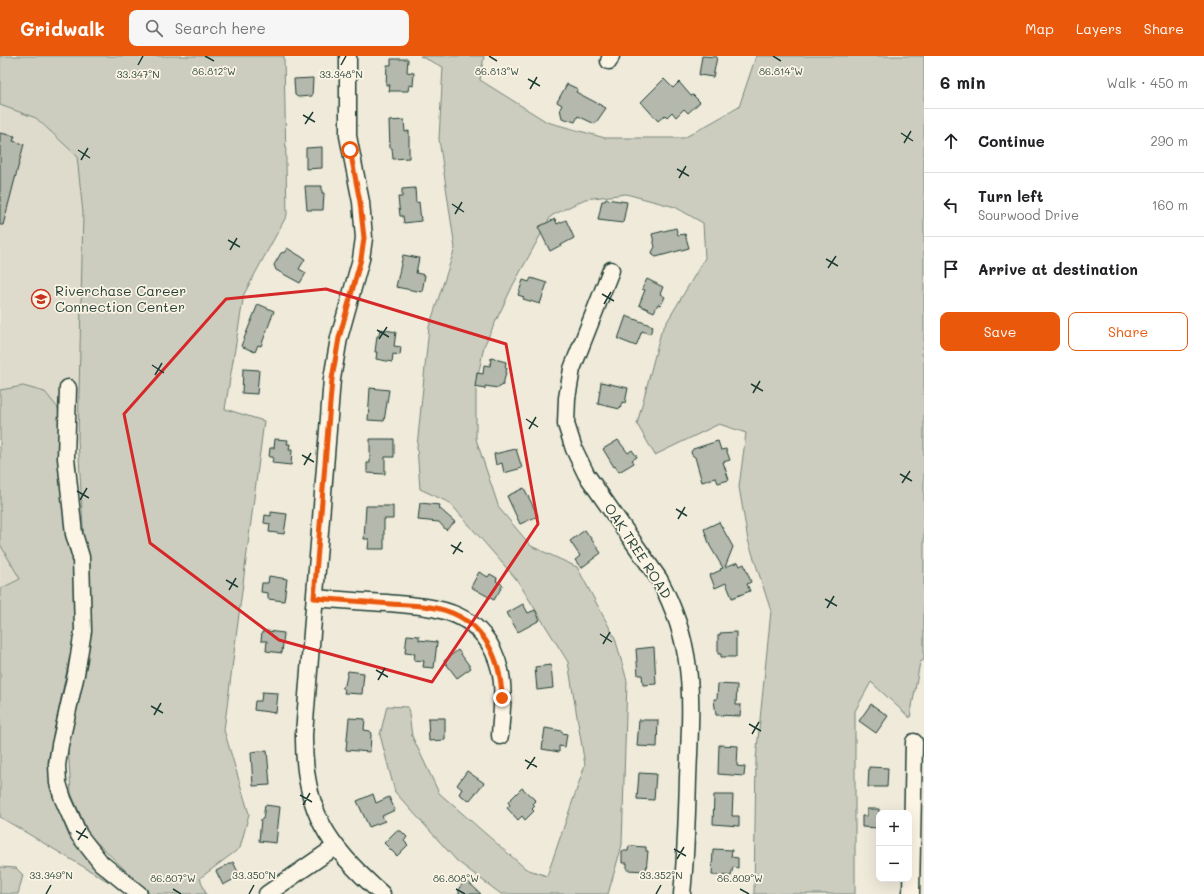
<!DOCTYPE html>
<html lang="en">
<head>
<meta charset="utf-8">
<style>
	:root { --surface:#fff; --page:#f6f6f6; --text:#202124; --muted:#757577; --line:#e0e0e0; --accent:#ea580c }
	body { margin:0; font-family:Mali,sans-serif; background:var(--page); color:var(--text) }
	.controls { position:absolute; right:12px; bottom:12px; display:grid; overflow:hidden; border-radius:8px; box-shadow:0 4px 16px #0002 }
	.controls button { width:36px; height:36px; display:grid; place-items:center; padding:0; border:0; border-bottom:1px solid var(--line); background:var(--surface); color:var(--text); font:20px sans-serif }
	.stop { position:absolute; width:12px; height:12px; margin:-9px; border:3px solid #ea580c; border-radius:50%; background:#fff }
	.stop.end { background:#ea580c; border-color:#fff; box-shadow:0 1px 4px #0008 }
	.list { margin:0; padding:0; list-style:none }
	h2 { display:flex; justify-content:space-between; align-items:center; height:52px; margin:0; padding:0 16px; font-size:17px }
	h2 small { font-size:13px; font-weight:400; color:var(--muted) }
	.list li { display:grid; grid-template-columns:26px 1fr auto; gap:12px; align-items:center; box-sizing:border-box; height:64px; padding:0 16px; border-top:1px solid var(--line) }
	.list b { display:block; font-size:15px; white-space:nowrap }
	.list p { margin:0; font-size:13px; white-space:nowrap; color:var(--muted) }
	.list em { font-size:13px; font-style:normal; color:var(--muted) }
	.actions { display:flex; gap:8px; padding:12px 16px }
	.actions a { flex:1; padding:9px 0; border:1px solid var(--accent); border-radius:8px; text-align:center; font-size:14px; color:var(--accent) }
	.actions .main { background:var(--accent); color:#fff }
	.icon { flex:none; width:22px; height:22px; fill:none; stroke:currentColor; stroke-width:2; stroke-linecap:round; stroke-linejoin:round }
	.map { position:relative; flex:none; width:924px; height:838px; overflow:hidden }
	header { display:flex; align-items:center; gap:24px; box-sizing:border-box; height:56px; padding:0 20px; background:var(--accent); color:#fff }
	header strong { font-size:19px }
	nav { display:flex; gap:22px; margin-inline-start:auto; font-size:14px }
	.search { width:280px; height:36px; background:var(--page); display:flex; align-items:center; gap:10px; box-sizing:border-box; padding:0 14px; border-radius:8px; color:var(--muted); font-size:15px }
	main { display:flex }
	aside { flex:1; background:var(--surface) }
	.map>svg:first-child { display:block }
	.built { fill:#dedbcc }
	.green { fill:#cccdbf; stroke:#76857a }
	.building { fill:#b5b9ad; stroke:#1f3d34 }
	.lines { fill:none; stroke-linecap:round; stroke-linejoin:round }
	.minor-casing { stroke:#1f3d34; stroke-width:19 }
	.minor { stroke:#fcf5e5; stroke-width:16 }
	.route { stroke:#ea580c; stroke-width:5 }
	.marked { fill:none; stroke:#d62828; stroke-width:3; stroke-linejoin:round }
	.ticks { fill:none; stroke:#1f3d34; stroke-width:1.5 }
	.labels { text-anchor:middle; stroke-width:3.5; stroke-linejoin:round; paint-order:stroke }
	.poi-label { font-size:14px; fill:#1f3d34; stroke:#fcf5e5; text-anchor:start }
	.street-label { font-size:14px; fill:#1f3d34; stroke:#fcf5e5 }
	.ticks-label { font-size:10px; text-anchor:middle; fill:#1f3d34; stroke:#fcf5e5; stroke-width:3.5; stroke-linejoin:round; paint-order:stroke }
</style>
</head>
<body>
<header>
<strong>Gridwalk</strong>
<div class="search"><svg class="icon" aria-label="search" viewBox="0 0 24 24"><circle cx="10" cy="10" r="6"/><path d="M15 15l6 6"/></svg>Search here</div>
<nav><a>Map</a><a>Layers</a><a>Share</a></nav>
</header>
<main>
<div class="map">
<svg width="924" height="838" viewBox="0 0 924 838">
	<rect width="100%" height="100%" fill="#efeada"/>
	<filter id="ink" filterUnits="userSpaceOnUse"><feTurbulence type="fractalNoise" baseFrequency=".025" numOctaves="2"/><feDisplacementMap in="SourceGraphic" scale="8" xChannelSelector="R" yChannelSelector="G"/><feConvolveMatrix kernelMatrix="1 2 1 2 8 2 1 2 1" color-interpolation-filters="sRGB"/></filter>
	<g filter="url(#ink)">
		<!-- built -->
		<g class="built">
			<polygon points="0,49 36,62 77,100 83,157 79,347 58,352 45,336 23,330 0,334"/>
			<polygon points="0,488 20,523 0,533"/>
		</g>
		<!-- green -->
		<g class="green">
			<polygon points="0,0 284,0 287,159 244,238 225,353 264,365 224,674 249,758 240,792 200,822 206,838 150,838 89,779 71,737 68,692 88,604 84,488 78,384 83,157 77,100 36,62 0,49"/>
			<polygon points="420,0 484,0 480,24 547,66 605,82 684,82 739,51 756,0 924,0 924,286 922,298 924,302 924,604 920,606 910,662 871,626 855,655 855,838 754,838 756,703 771,555 748,484 739,431 746,377 719,368 655,399 637,368 661,276 705,202 703,167 675,151 626,138 585,143 551,160 513,229 484,290 476,330 476,383 499,452 531,490 577,511 615,582 627,625 622,789 608,838 501,838 457,805 395,736 380,679 387,650 408,651 412,680 439,737 526,813 547,820 585,709 568,606 517,524 450,447 420,433 417,391 429,271 455,192 439,83 443,11"/>
			<polygon points="23,330 45,336 58,352 75,509 75,575 48,705 54,742 69,780 109,826 0,761 0,533 20,523 0,488 0,334"/>
			<polygon points="0,811 16,812 23,819 18,838 0,838"/>
		</g>
		<!-- building -->
		<g class="building">
			<polygon points="702,0 717,1 713,21 699,19"/>
			<polygon points="391,3 408,3 407,16 414,17 413,30 409,29 408,35 389,35 390,29 386,29 387,9 391,9"/>
			<polygon points="313,22 312,40 298,41 295,39 294,23"/>
			<polygon points="664,23 673,32 679,26 691,40 693,39 700,46 688,57 684,53 676,61 672,56 667,61 665,59 658,65 641,46"/>
			<polygon points="567,28 578,33 576,36 606,52 595,68 578,60 575,66 562,62 560,53 562,49 557,46"/>
			<polygon points="404,64 405,76 409,75 409,102 393,103 392,92 390,92 389,65"/>
			<polygon points="0,77 15,80 13,85 24,88 3,169 0,169"/>
			<polygon points="322,91 322,112 306,113 306,92"/>
			<polygon points="305,130 322,130 322,137 324,137 323,154 307,154"/>
			<polygon points="415,132 416,147 419,146 421,165 404,167 403,160 400,160 398,141 402,141 402,133"/>
			<polygon points="606,143 627,146 623,167 598,164 602,145 605,145"/>
			<polygon points="555,163 557,168 566,164 574,182 550,195 538,171"/>
			<polygon points="676,172 678,179 685,178 689,192 656,201 653,199 652,196 655,191 652,178"/>
			<polygon points="287,192 305,203 299,213 306,217 300,227 276,214 274,209 281,197 285,196"/>
			<polygon points="403,199 419,202 416,217 425,219 422,236 396,231"/>
			<polygon points="531,222 547,227 540,248 523,243 524,241 518,239 523,224 529,226"/>
			<polygon points="647,223 663,231 660,238 665,241 661,249 658,248 654,256 639,249 645,234 642,233"/>
			<polygon points="258,248 274,255 261,290 258,289 255,296 241,290"/>
			<polygon points="626,260 653,270 650,278 642,275 636,290 618,283"/>
			<polygon points="380,273 396,276 394,290 401,291 400,299 393,298 392,306 376,303 377,296 375,296 377,280 379,280"/>
			<polygon points="491,302 506,306 505,312 507,312 503,329 498,332 485,330 485,333 475,331 477,317 483,318 484,309 490,310"/>
			<polygon points="243,313 259,314 257,338 242,337"/>
			<polygon points="601,326 628,332 625,347 622,346 620,353 598,348"/>
			<polygon points="370,332 389,334 384,365 368,364"/>
			<polygon points="275,383 288,384 287,388 290,388 289,394 292,394 291,409 272,407 273,401 269,401 270,392 274,392"/>
			<polygon points="370,383 394,383 394,401 385,401 385,418 367,417 367,407 370,407"/>
			<polygon points="618,384 628,397 632,394 637,401 632,404 634,407 619,416 615,410 614,411 603,393"/>
			<polygon points="718,385 721,394 726,393 730,404 723,406 729,424 718,427 716,422 702,426 695,401 692,399 691,396 693,393"/>
			<polygon points="516,393 522,412 504,417 502,407 496,409 494,398"/>
			<polygon points="524,432 538,460 520,468 507,440"/>
			<polygon points="420,447 440,449 439,452 455,466 446,474 439,466 418,464"/>
			<polygon points="366,450 393,450 393,463 384,463 384,493 368,493 369,483 364,483"/>
			<polygon points="271,456 287,458 284,478 269,476 270,468 264,467 265,459 271,460"/>
			<polygon points="719,466 733,491 725,511 738,506 740,510 744,508 751,526 747,528 750,535 732,542 726,527 715,532 710,519 721,514 720,513 723,512 710,490 704,473"/>
			<polygon points="585,474 601,497 581,512 575,504 580,500 570,485"/>
			<polygon points="479,516 488,521 490,518 497,522 496,525 503,529 494,544 471,531"/>
			<polygon points="269,520 287,523 284,545 268,543 268,537 261,536 262,527 268,527"/>
			<polygon points="523,548 528,557 535,554 540,564 518,576 507,557"/>
			<polygon points="267,575 284,577 282,597 266,595 267,585 261,585 262,576"/>
			<polygon points="736,576 736,601 721,601 721,598 718,598 718,579 720,579 720,577"/>
			<polygon points="407,579 419,580 419,584 437,586 434,612 423,611 424,605 414,604 415,598 405,597"/>
			<polygon points="654,591 656,628 643,629 642,619 638,619 636,593"/>
			<polygon points="458,594 471,612 457,622 444,605"/>
			<polygon points="551,609 553,632 537,634 535,611"/>
			<polygon points="348,615 364,617 362,638 344,637 345,634 342,631 345,629"/>
			<polygon points="718,628 737,629 736,649 741,649 740,660 716,659 714,643 717,643"/>
			<polygon points="262,636 278,637 276,657 254,654 255,645 261,645"/>
			<polygon points="871,648 888,660 876,677 859,665"/>
			<polygon points="349,662 365,663 364,674 370,675 371,679 370,696 346,694"/>
			<polygon points="428,662 445,662 445,684 429,685"/>
			<polygon points="639,664 658,664 657,691 637,690"/>
			<polygon points="545,672 562,675 562,677 567,678 565,691 559,690 559,696 542,693"/>
			<polygon points="719,689 738,690 737,710 745,711 744,720 718,718"/>
			<polygon points="267,694 270,729 253,730 251,696"/>
			<polygon points="869,711 888,712 887,731 868,731"/>
			<polygon points="467,715 484,727 469,745 459,738 462,733 457,729"/>
			<polygon points="639,717 656,718 654,744 637,743"/>
			<polygon points="522,732 536,745 533,748 535,750 532,753 534,755 525,764 522,760 518,764 507,752 510,749 508,746"/>
			<polygon points="373,738 376,747 389,741 395,754 382,760 385,765 369,771 357,745"/>
			<polygon points="714,739 733,739 732,760 739,760 739,770 713,768"/>
			<polygon points="265,749 280,751 276,787 259,785 261,763 263,763"/>
			<polygon points="867,753 879,753 879,772 862,771 862,760 867,760"/>
			<polygon points="396,775 401,775 407,781 404,785 408,789 397,800 384,787"/>
			<polygon points="629,790 646,791 646,795 648,795 646,815 627,814 627,807 622,807 622,795 628,795"/>
			<polygon points="713,793 732,794 731,801 738,802 738,812 733,811 731,820 712,819"/>
			<polygon points="233,806 240,820 223,829 216,815"/>
			<polygon points="466,824 481,838 459,838 459,832"/>
		</g>
		<g class="lines">
			<!-- minor casing -->
			<g class="minor-casing">
				<g id="minor">
					<path d="M348,0V80L361,146L364,182L361,203L339,282L332,323L304,678C303,754 327,790 382,838"/>
					<polyline points="609,5 611,0"/>
					<path d="M611,214L572,313L567,342L566,368L574,393L586,418L659,523C697,594 691,645 688,722C687,761 686,799 682,838"/>
					<polyline points="68,332 66,402 74,478 81,501 83,575 76,618 60,689 57,709 58,727 63,743 79,779 101,807 139,838"/>
					<path d="M315,542C339,544 363,546 387,547C438,551 485,554 500,614C505,635 501,659 500,680"/>
					<polyline points="267,838 335,791"/>
					<polyline points="911,838 914,686"/>
				</g>
			</g>
			<!-- minor -->
			<use href="#minor" class="minor"/>
		</g>
	</g>
	<g class="lines" filter="url(#ink)">
		<!-- route -->
		<path class="route" d="M350,94L360,146L364,182L361,203L339,282L332,323L314,542C340,544 365,546 391,548C404,549 417,549 430,551C479,558 501,597 502,642"/>
	</g>
	<!-- marked area -->
	<path class="marked" d="M326,233L506,288L538,468L432,626L279,584L150,487L124,358L226,243Z"/>
	<!-- ticks -->
	<path class="ticks" d="M205,0L214,5M489,0L497,5M773,0L781,5M138,9L143,0M341,9L346,0M528,23L540,30M530,33L537,21M303,59L315,66M305,68L313,56M901,77L913,85M904,87L911,75M78,94L90,102M81,104L88,92M677,113L689,120M679,122L686,110M452,148L464,156M455,158L462,146M228,184L240,191M230,194L237,182M826,203L838,210M828,212L836,200M602,238L614,245M604,248L611,236M377,274L389,281M379,283L387,271M152,309L164,317M155,319L162,307M751,328L763,335M753,337L760,325M526,363L538,371M529,373L536,361M302,399L314,406M304,409L311,397M900,418L912,425M902,427L910,415M77,435L89,442M80,444L87,432M676,453L687,460M678,463L685,451M451,489L463,496M453,498L461,486M226,524L238,531M229,534L236,522M825,543L837,550M827,552L834,540M600,578L612,586M603,588L610,576M376,614L388,621M378,624L385,612M151,650L163,657M154,659L161,647M749,668L761,675M752,678L759,666M525,704L537,711M527,713L535,701M300,739L312,746M303,749L310,737M76,775L88,782M78,784L86,772M674,793L686,800M677,803L684,791M173,833L181,838M456,833L465,838M740,833L749,838M46,838L51,829M249,838L254,829M656,838L661,829"/>
	<!-- icons -->
	<defs>
		<g id="school-ring" transform="scale(1)"><circle r="9.5" fill="#fcf5e5" stroke="#c8321e" stroke-width="1.5"/><path d="M0-5L7-2L0 1L-7-2ZM-4 1L0 2.5L4 1V4Q0 6-4 4Z" fill="#c8321e"/></g>
	</defs>
	<g fill-rule="evenodd">
		<use href="#school-ring" x="41" y="243"/>
	</g>
	<g class="labels">
		<!-- poi labels -->
		<g class="poi-label">
			<text x="55" y="240">Riverchase Career<tspan x="55" dy="16">Connection Center</tspan></text>
		</g>
		<!-- street labels -->
		<g class="street-label">
			<text transform="translate(638 495) rotate(57)" y="5">OAK TREE ROAD</text>
		</g>
	</g>
	<g class="ticks-label">
		<text x="214" y="19">86.812°W</text>
		<text x="497" y="19">86.813°W</text>
		<text x="781" y="19">86.814°W</text>
		<text x="138" y="22">33.347°N</text>
		<text x="341" y="22">33.348°N</text>
		<text x="51" y="823">33.349°N</text>
		<text x="254" y="823">33.350°N</text>
		<text x="661" y="823">33.352°N</text>
		<text x="173" y="826">86.807°W</text>
		<text x="456" y="826">86.808°W</text>
		<text x="740" y="826">86.809°W</text>
	</g>
</svg>
<div class="controls">
<button>+</button>
<button>−</button>
</div>
<div class="stop" style="left:350px;top:94px"></div>
<div class="stop end" style="left:502px;top:642px"></div>
</div>
<aside>
<h2>6 min<small>Walk · 450 m</small></h2>
<ul class="list">
<li><svg class="icon" aria-label="ahead" viewBox="0 0 24 24"><path d="M12 20V5M6 11l6-6 6 6"/></svg><div><b>Continue</b></div><em>290 m</em></li>
<li><svg class="icon" aria-label="left" viewBox="0 0 24 24"><path d="M17 20v-9H6M10 6l-5 5 5 5"/></svg><div><b>Turn left</b><p>Sourwood Drive</p></div><em>160 m</em></li>
<li><svg class="icon" aria-label="arrive" viewBox="0 0 24 24"><path d="M6 21V4h12l-3 4 3 4H6"/></svg><div><b>Arrive at destination</b></div></li>
</ul>
<div class="actions"><a class="main">Save</a><a>Share</a></div>
</aside>
</main>
</body>
</html>
